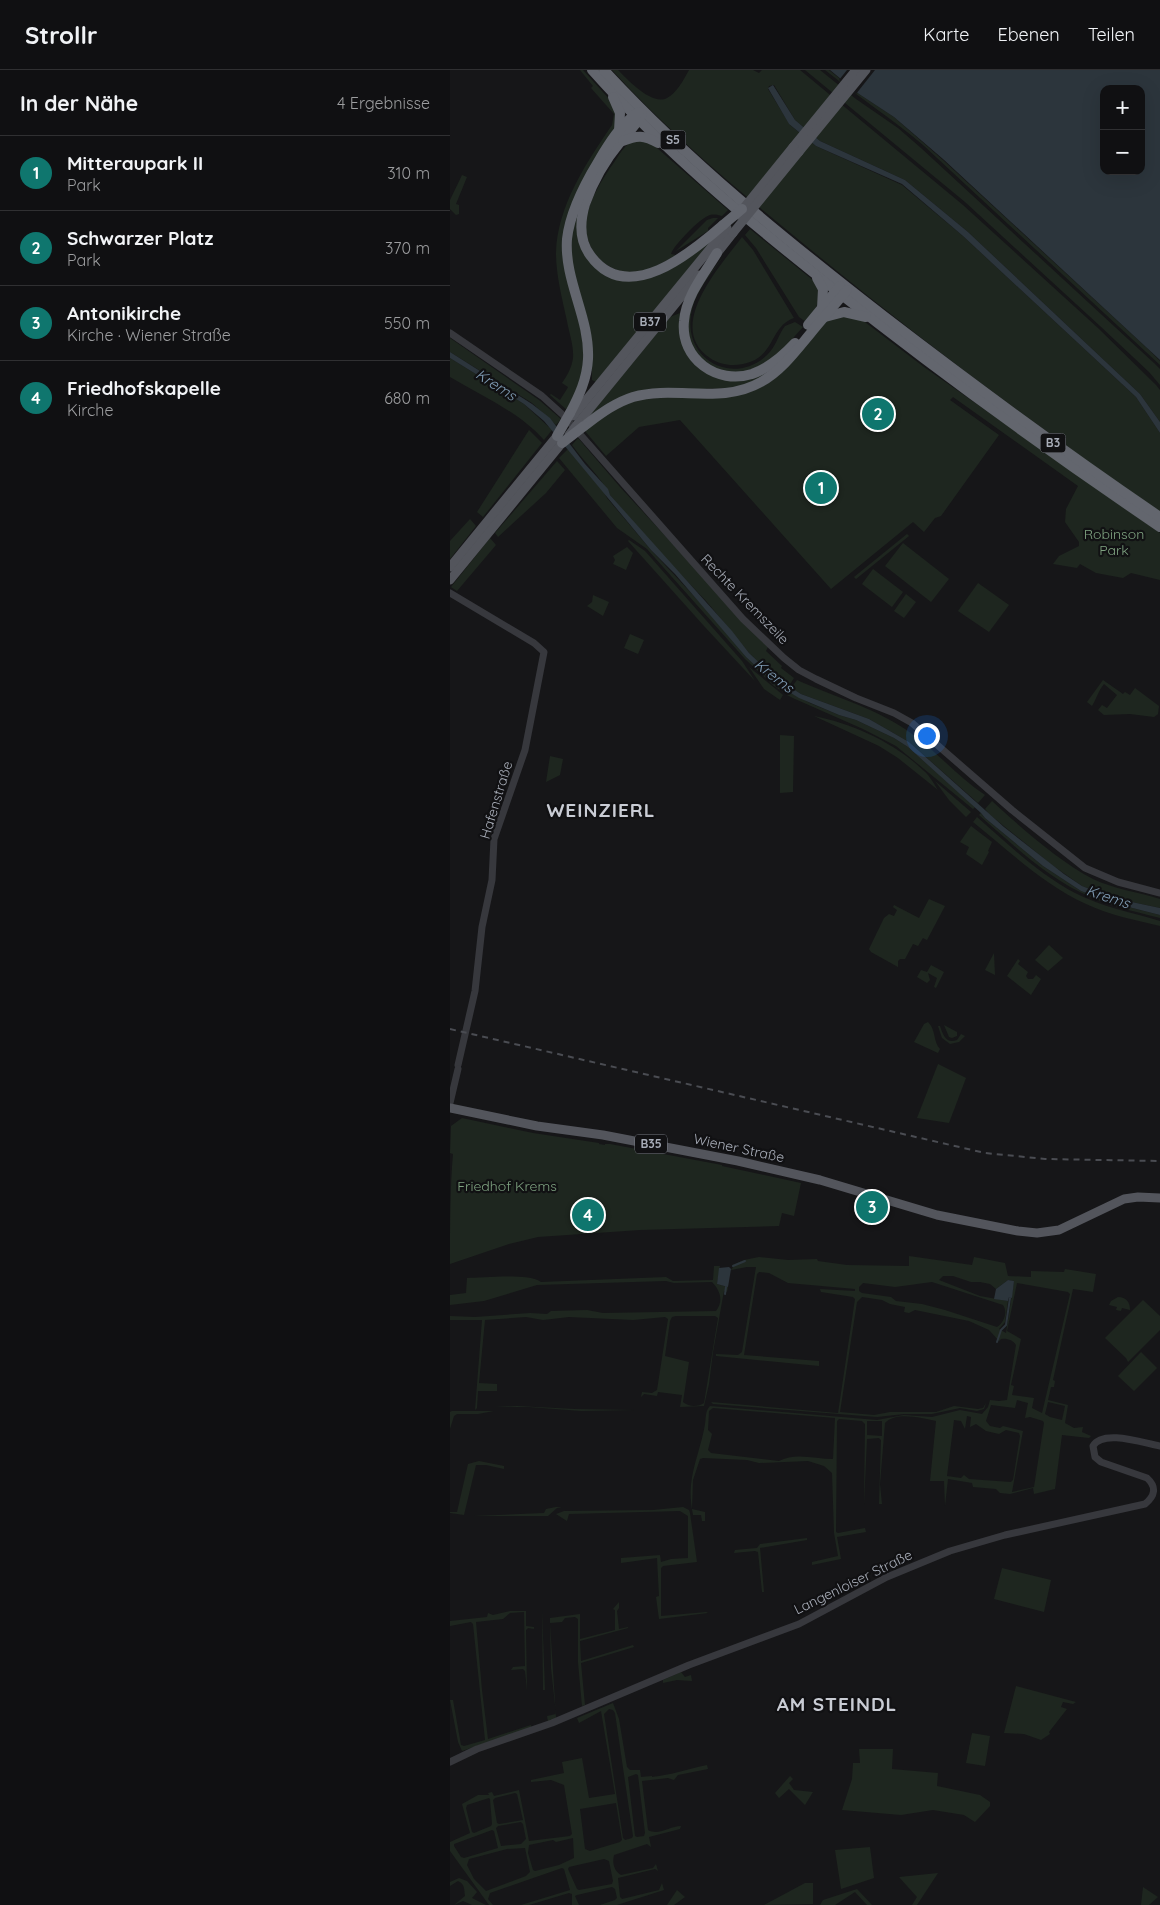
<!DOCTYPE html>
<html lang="de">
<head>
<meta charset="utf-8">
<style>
	:root { --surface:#101012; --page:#19191b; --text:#f1f3f6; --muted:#9c9d9f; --line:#303032; --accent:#0f766e }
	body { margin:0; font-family:Quicksand,sans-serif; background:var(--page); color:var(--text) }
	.controls { position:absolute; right:15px; top:15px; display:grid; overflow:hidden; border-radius:10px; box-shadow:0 5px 20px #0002 }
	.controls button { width:45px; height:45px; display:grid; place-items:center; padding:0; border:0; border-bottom:1px solid var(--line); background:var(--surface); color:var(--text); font:25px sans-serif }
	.you { position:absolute; left:476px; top:665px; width:18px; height:18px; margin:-12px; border:4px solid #fff; border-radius:50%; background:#1a73e8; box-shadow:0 0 0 8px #1a73e833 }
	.badge { display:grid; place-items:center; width:32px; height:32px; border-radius:50%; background:var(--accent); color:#fff; font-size:16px; font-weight:700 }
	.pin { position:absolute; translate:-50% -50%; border:2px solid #fff; box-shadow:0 1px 5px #0006 }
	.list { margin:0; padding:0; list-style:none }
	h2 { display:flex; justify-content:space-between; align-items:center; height:65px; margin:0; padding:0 20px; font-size:21px }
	h2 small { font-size:16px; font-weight:400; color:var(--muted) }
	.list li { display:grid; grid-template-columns:32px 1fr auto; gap:15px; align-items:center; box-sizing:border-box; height:75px; padding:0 20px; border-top:1px solid var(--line) }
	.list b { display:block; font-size:19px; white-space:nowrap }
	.list p { margin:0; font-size:16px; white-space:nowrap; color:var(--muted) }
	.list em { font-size:16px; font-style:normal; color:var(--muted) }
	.map { position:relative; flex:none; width:710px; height:1835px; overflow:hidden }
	header { display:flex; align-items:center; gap:30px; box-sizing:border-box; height:70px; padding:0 25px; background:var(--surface); border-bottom:1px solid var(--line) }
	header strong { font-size:24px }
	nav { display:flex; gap:28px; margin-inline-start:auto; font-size:18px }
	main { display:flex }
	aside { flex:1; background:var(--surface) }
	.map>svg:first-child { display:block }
	.green { fill:#1e261f; fill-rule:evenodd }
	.water { fill:#2c353c; fill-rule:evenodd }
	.pier { fill:#161618 }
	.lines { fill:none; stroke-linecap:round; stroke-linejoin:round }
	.stream { stroke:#2c353c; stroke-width:2 }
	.minor { stroke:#37383d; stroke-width:7 }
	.major { stroke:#53555c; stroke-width:9 }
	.highway { stroke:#63666e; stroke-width:10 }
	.rail { stroke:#4a4c52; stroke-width:2; stroke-dasharray:6 5; stroke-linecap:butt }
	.major-bridge { stroke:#53555c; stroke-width:9 }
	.highway-bridge { stroke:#63666e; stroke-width:10 }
	.labels { text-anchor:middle; stroke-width:4.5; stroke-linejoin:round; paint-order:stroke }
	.shield { fill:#111113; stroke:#7b7e86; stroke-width:1 }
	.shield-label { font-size:12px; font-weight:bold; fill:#a8adb8 }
	.park-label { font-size:14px; fill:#7fa381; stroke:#111113 }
	.street-label { font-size:14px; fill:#a8adb8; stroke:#111113 }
	.water-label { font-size:15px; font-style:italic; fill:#7f9bb3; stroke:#111113 }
	.district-label { font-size:19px; font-weight:bold; letter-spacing:1px; fill:#c9ccd4; stroke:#111113 }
</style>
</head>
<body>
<header>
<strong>Strollr</strong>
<nav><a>Karte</a><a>Ebenen</a><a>Teilen</a></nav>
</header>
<main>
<aside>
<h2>In der Nähe<small>4 Ergebnisse</small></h2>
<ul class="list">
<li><span class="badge">1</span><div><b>Mitteraupark II</b><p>Park</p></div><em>310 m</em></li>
<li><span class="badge">2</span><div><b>Schwarzer Platz</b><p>Park</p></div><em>370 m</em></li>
<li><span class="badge">3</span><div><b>Antonikirche</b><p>Kirche · Wiener Straße</p></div><em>550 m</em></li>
<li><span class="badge">4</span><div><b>Friedhofskapelle</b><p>Kirche</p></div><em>680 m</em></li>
</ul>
</aside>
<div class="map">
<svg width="710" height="1835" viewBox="0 0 710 1835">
	<rect width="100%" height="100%" fill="#161618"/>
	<!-- green -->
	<g class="green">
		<path d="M130,0H133L161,31L168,52L117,159L134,272L133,306L117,340L100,325L101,324L110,330L117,319L118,317L112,313C117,306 122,297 123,288C124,276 119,263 117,251C112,228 106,205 106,183C107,136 137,92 162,55L164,44L141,18L143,16Z"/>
		<path d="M162,0H168C178,10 202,36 217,28C227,23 234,9 239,0H303L309,3L312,0H350L513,135L648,258L706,315L710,320V352L690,324L518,162L455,110L370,71L345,50L324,15L319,16L318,19L340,55L366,76L452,115L513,166L686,327L710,363V442C592,360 477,275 366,184C295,126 224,68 162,0Z"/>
		<polygon points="355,0 370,0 406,29 448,58 471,78 704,293 710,299 710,315 699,302 650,256 515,132"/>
		<path d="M375,0H379L409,24L444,47L493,90L697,278L710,291V295L473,75C441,48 407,26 375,0Z"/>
		<path d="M193,70L207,78L278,140L272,146C268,145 265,144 260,145C251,147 223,176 221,184L226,185L253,167C243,178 231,183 218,190C211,193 205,197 198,200C163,212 129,181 137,146C140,129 151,112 160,98C166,91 173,75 182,72C185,71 190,71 193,70Z"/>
		<polygon points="12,105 17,107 6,134 9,135 9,144 6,145 0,139 0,130"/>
		<polygon points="137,119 134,184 148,199 180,211 260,170 259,174 146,312 142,310 142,301 140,301 121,193 122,160"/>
		<polygon points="263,148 268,148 258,158 258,161 226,181 257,150"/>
		<path d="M300,159L364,211C376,226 366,239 356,252L349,247L306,178L295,165Z"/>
		<path d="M292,167L303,180L344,248C321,256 325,283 300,292C287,297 271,296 260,288C214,257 271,195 292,167Z"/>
		<path d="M274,186C261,204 244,223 241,245C234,291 284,316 317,285C326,277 328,265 335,256L345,252L353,257L326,287L295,303L269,302L247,287L237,264L239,239L254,211Z"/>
		<polygon points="230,243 230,256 258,303 321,303 289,318 210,320 138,347 220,247"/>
		<polygon points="394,245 411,249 474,297 710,463 710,510 681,503 673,508 646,503 630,494 627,498 603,494 609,486 629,476 629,472 615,452 616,439 628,416 503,327 500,330 549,365 491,446 485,448 474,462 463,452 381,519 230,350 189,357 156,386 135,361 150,348 183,330 302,320 378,250"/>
		<polygon points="0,268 89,330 111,349 106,355 82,333 0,282"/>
		<path d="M0,288L74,334L102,360L94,370C69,342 32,326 0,307Z"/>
		<polygon points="79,360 92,373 33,447 27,442"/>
		<path d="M128,368L170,417L318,577L316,581L332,596L331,598L344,608L339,616L326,608L299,583L257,532L199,471L160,425C151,407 134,392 122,375Z"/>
		<polygon points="118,379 153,421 157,428 201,480 257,540 296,587 314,604 336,621 335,623 324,616 295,589 197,479 167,458 109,388"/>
		<polygon points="107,391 115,400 96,423 48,467 45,463"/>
		<polygon points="20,449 26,456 0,489 0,471"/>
		<polygon points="457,464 459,466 406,509 404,507"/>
		<polygon points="40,468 46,475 7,521 1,517"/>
		<polygon points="179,470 195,481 292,591 305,611 254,556 178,471"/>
		<polygon points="453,473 499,509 481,532 435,496"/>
		<polygon points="177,477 183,483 176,500 163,494 165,490 163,486"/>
		<polygon points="423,499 453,522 442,537 412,514"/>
		<polygon points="528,513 559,535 539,562 508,541"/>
		<polygon points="456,524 466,532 454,548 444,541"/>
		<polygon points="143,525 159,532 153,546 137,536 142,532"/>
		<polygon points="180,564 194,570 188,584 174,578"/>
		<polygon points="299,597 333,625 330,630 314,619"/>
		<path d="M347,610C382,626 422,637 455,659C484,678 506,706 535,725L528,733L459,672L419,649L351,624L341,618Z"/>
		<path d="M653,610L673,624L675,622L680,625L685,618L709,636L708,644L704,647L680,644L654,645L648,640L652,635L657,638L667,625L654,614C648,621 647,628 642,636L637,632Z"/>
		<polygon points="339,622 360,633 389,645 406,650 444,668 458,677 525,737 523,739 446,676 413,659 345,629 337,625"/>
		<path d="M364,646C404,654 445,673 474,701C480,706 484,714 488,720L448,688L429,676Z"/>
		<polygon points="330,665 344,666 343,722 330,723"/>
		<polygon points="100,686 113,689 110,705 96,712"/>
		<polygon points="485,711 521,742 516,747 499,730"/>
		<path d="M542,731C569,756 610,792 643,809C664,819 688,822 710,829V838L663,828L632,816L602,795L539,744L535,739Z"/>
		<path d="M531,743L535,748L593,796L631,821L663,833L710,845V848C683,841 655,835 630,822C593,804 560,772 529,745Z"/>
		<path d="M527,747C558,774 589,804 625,823C652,837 681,842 710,851V856C685,850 659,845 636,834C594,815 559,781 523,752Z"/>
		<polygon points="521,756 542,772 538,781 539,782 532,795 516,784 519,777 510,772"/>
		<polygon points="479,829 495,836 477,870 473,868 468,876 463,874 455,889 450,889 448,891 448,897 421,882 419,879 434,848 439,844 444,846 447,840 443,837 444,835 469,848"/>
		<polygon points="599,875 613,888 598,901 585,890"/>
		<polygon points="544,883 545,905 535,900"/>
		<polygon points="568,889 570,891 568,894 578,902 576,906 578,909 583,909 586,905 591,909 581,925 557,906"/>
		<polygon points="481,895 494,902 486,918 484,917 487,908 478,903 480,910 477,913 467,907 471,900 477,902"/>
		<path d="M478,952C486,959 483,972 490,979L488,983L464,972L474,954Z"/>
		<polygon points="494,955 507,962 507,966 502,968 499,967"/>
		<path d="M488,956H490C493,965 496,974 507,970L511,964L515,966L509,972L500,974L492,968Z"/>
		<polygon points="488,994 516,1008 499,1053 467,1048"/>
		<path d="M12,1048L83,1063L149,1073V1074L155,1075V1074H160L272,1095V1096L351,1113L344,1146L332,1143L329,1156L190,1160L88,1167L59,1174L0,1194C0,1158 0,1117 3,1084L0,1083L1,1056Z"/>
		<path d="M459,1186L522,1195L524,1187L555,1193L558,1206L581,1207V1201L614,1202L615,1199L646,1204L643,1222L623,1219L603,1310L605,1311L604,1317H601L598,1330L618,1335L615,1353L624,1358L633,1357L632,1362L641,1366L639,1368L612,1365L605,1419L584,1424L583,1418L560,1424L550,1423L546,1419L523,1417L522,1413L498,1409L495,1436L494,1411H480L486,1351C472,1348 446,1341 435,1353L430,1414L432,1434H429L431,1370L429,1368L417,1369L414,1435L415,1354L412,1351L389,1349L387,1351L386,1462L388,1463L415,1458L416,1462L387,1467L391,1489L362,1495V1492L388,1486L384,1463L382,1403L374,1396L358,1391L309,1393L297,1390L253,1388L250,1389L243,1410L242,1439L255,1442V1451H252L251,1445H243C241,1435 240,1425 241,1415C243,1394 252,1374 255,1354C256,1348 255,1341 260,1336L427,1350L454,1345L482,1347L510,1340L532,1344L538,1337L540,1330L549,1331L557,1330L566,1275C563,1270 557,1268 551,1269L549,1271L539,1260L519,1251L465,1240L459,1243L454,1242L455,1237L440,1234L432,1230L412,1227L407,1232L390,1342L424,1345L440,1342H486L504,1336L528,1339L533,1338L536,1333L534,1339L527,1341L510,1338L482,1344H454L427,1347L263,1334L261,1332L388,1343L405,1229L403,1227L371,1222L370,1219L405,1221V1219L338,1213L319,1203L309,1202L307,1204L294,1285L369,1291V1296L266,1286V1284L288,1285L292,1282L306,1197H297L281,1200L283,1197L282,1195L294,1190L309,1187L338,1190L367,1189L368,1191L397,1195L459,1196ZM493,1206H503L521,1212H530L540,1214L546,1219L558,1210L564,1211L556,1263L549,1259L555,1252L558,1231L530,1226L489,1210ZM482,1212L553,1235C558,1242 554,1253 547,1257L495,1240L472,1234L446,1231L441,1227L412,1223L409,1221V1217L413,1213L445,1217ZM567,1213L618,1222L620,1224L592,1343L582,1338L584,1328L562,1325L564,1316L561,1315L571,1269L557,1261ZM567,1330L578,1333L575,1348L580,1347L593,1351L594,1353L584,1417L562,1422L573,1361L553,1356L550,1358L540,1356L536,1351L541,1335L565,1338ZM598,1332L615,1336L612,1350L600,1347L595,1344ZM263,1338L385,1348L383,1389C366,1389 345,1382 329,1391L261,1383L258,1380L262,1364L258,1360L259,1341ZM517,1346L521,1347L520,1357L526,1354L536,1361L549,1364L556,1360L569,1363L570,1366L563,1410L561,1412L519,1409L514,1405L511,1408L497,1406L504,1350L511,1351L515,1359ZM417,1351H432V1366L417,1365Z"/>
		<path d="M264,1196H270L267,1214L278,1217L277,1222L274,1221L263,1282L259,1314L254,1336L230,1337L232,1325L208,1322L207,1326L194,1324L191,1327L192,1322L202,1323L207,1320L218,1249L215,1247L183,1250L119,1247L93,1250L76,1247L35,1250L29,1313L47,1314V1321H28L27,1338L25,1340L32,1250H0V1246L25,1247L80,1243L97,1244L101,1241L137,1240L153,1243L266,1241C274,1231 270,1220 262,1212L224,1213L216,1211L87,1215L34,1231L0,1235V1225L16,1223L17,1208C33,1208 79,1203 91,1212L216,1207L223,1211L263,1210ZM226,1246H265L268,1248L254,1333C248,1337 239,1337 233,1332L239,1292L215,1286L220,1251L222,1247Z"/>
		<path d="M668,1227C676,1227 680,1232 680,1240L672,1238L671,1241L666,1240L667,1237L659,1235L661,1231Z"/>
		<polygon points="693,1230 710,1246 710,1260 678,1292 676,1288 655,1268"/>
		<polygon points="691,1282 707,1298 684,1321 668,1306"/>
		<polygon points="67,1336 125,1339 185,1340 131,1341 79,1337 45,1337"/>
		<polygon points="2,1341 44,1341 28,1344 7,1344 4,1346 0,1359 0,1342"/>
		<polygon points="29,1391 54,1396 54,1399 36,1395 26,1395 14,1445 0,1443 0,1442 7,1442 18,1394"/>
		<polygon points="106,1437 112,1437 107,1438 98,1446 23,1446 94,1443 96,1439"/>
		<polygon points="233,1437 239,1440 240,1443 247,1492 213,1496 211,1498 211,1546 256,1542 258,1543 209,1549 206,1527 209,1526 207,1488 171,1493 171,1488 210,1485 211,1492 221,1489 238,1488 238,1446 230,1441 119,1444 117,1451 106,1444 114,1441 203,1440"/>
		<polygon points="357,1468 357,1470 310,1478 314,1522 312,1522 308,1482 305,1481 284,1483 285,1480 307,1478 310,1474"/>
		<polygon points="552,1498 601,1510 594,1542 544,1529"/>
		<polygon points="169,1532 169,1538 167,1541 169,1559 178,1557 178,1558 130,1571 131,1591 183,1575 184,1577 131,1593 135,1635 132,1636 128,1592 128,1549 125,1547 115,1548 112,1552 100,1553 106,1648 98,1652 97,1646 106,1644 101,1598 100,1553 100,1548 130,1544 130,1569 165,1560 165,1540 163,1539"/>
		<polygon points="92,1539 95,1620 93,1620"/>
		<polygon points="60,1541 76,1541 76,1556 84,1557 84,1559 78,1558 76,1560 77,1621 75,1601 73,1599 61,1600 63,1597 75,1596 74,1542 60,1543 53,1549 26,1552 32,1620 38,1669 81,1655 81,1658 12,1681 8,1672 0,1630 3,1630 11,1675 14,1676 35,1670 23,1554 21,1552 0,1556 0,1551 37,1547 38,1543 43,1545"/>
		<polygon points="231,1602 235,1607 241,1605 242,1611 227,1610 213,1613 213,1610"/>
		<polygon points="566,1616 626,1632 623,1634 613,1632 611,1637 617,1639 599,1662 600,1664 591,1670 574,1664 554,1663"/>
		<path d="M163,1633L169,1649L177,1697L180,1700H190L191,1707L202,1706V1707C221,1705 238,1699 257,1695L258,1699L228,1705L224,1710L218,1708L192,1711L198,1760C209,1766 220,1756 231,1756L230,1759L199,1767L201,1777L197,1774L164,1785C162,1793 164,1801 171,1805L203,1798L206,1794L208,1801L205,1799L168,1808L170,1827L172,1829L209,1820L212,1813L214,1820L167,1835H150L165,1830L167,1828L165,1819L162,1817L127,1825L125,1826L129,1835H122V1824L119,1823L79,1835H71L120,1820L114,1799L112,1798L40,1823L38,1829L43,1835H39L0,1781V1772L20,1763L12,1734L28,1725H39L38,1723L42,1722L44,1726L69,1720L79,1771L120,1766L122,1764L114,1715L101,1710L81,1712V1710L114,1703L112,1692L132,1688L139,1728L165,1724L151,1641L129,1653L127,1648ZM159,1639L163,1640L165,1643L183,1766L182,1768L175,1770L173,1768L154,1644ZM186,1704L188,1705L195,1763L194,1766L187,1767L185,1766L178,1707ZM65,1723L67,1724L73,1750L49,1754L47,1753L43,1730L45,1728ZM39,1728L40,1729L42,1754L41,1756L24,1763L22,1762L16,1738L17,1735ZM166,1733L172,1770L170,1772L140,1781L135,1779L130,1739ZM71,1752L73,1754L76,1769L71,1774L51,1776L46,1758L48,1756ZM42,1760L44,1761L48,1778L14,1788L11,1787L4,1776V1774ZM123,1768L124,1788L109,1795L85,1801L83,1800L78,1783L79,1775L103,1770L106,1772ZM75,1778L80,1802L76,1806L36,1821L24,1809L17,1795L19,1789L57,1779ZM154,1789L159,1791L163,1811L162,1814L129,1820L127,1819L118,1799L119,1797Z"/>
		<polygon points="522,1663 540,1666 535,1696 516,1693"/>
		<polygon points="409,1679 443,1679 442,1699 488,1703 487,1716 530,1725 540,1732 540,1736 525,1752 514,1745 483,1740 451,1745 392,1740 402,1709 403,1693 410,1693"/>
		<polygon points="340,1706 343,1709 339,1713 344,1720 363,1722 355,1735 339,1719 329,1728 325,1723"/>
		<polygon points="420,1777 424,1808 391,1819 385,1780"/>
		<polygon points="488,1803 467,1835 462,1835 467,1827 449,1807"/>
		<path d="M9,1808L17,1811L27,1822L22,1828L36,1835H22L13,1831L4,1835L15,1826C14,1819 15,1814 8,1811L0,1816V1812Z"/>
		<polygon points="355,1813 363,1813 363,1834 314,1835"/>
		<polygon points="693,1817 708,1827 699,1835 691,1835"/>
		<polygon points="407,1819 422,1835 417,1835 405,1822 385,1835 370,1835 373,1830"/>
		<polygon points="227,1820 235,1827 224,1835 217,1835"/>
	</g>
	<!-- water -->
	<g class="water">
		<path d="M380,0H710V290L493,89L444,47L409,24ZM654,19H691V101H654Z"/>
		<polygon points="323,15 345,50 370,71 455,110 518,162 690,324 710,352 710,363 686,327 513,166 452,114 366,76 339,54 318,18"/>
		<polygon points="0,282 82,334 100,348 135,394 158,419 160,425 282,561 299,583 326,608 351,624 419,649 459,672 554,757 614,804 632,816 663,828 710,838 710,845 663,833 631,821 593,796 535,748 531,743 458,677 444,668 406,650 389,645 349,628 329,616 314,604 296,587 225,504 201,480 94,351 74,334 0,288"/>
		<polygon points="279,1197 281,1199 278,1217 267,1214 269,1198"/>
		<polygon points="558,1210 564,1211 562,1228 559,1227 558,1231 544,1229 546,1219"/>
	</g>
	<!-- pier -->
	<polygon class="pier" points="397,0 425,0 406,24 389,10"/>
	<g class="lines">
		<!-- stream -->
		<g class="stream">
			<polyline points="283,1196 295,1191"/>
			<polyline points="275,1224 276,1217"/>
			<polyline points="547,1272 551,1260 556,1255 560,1228"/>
		</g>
		<!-- minor -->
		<g class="minor">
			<polyline points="0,263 92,326 113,345 293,549 334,588 349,600 366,609 406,628 444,643 462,653 562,740 635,798 668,812 710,823"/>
			<polyline points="0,523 84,573 94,582 75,680 44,769 42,810 32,857 25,921 8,995"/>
			<polyline points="0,1033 8,999"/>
			<path d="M0,1692L27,1679L102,1653L239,1595L349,1554L437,1507L500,1481L555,1465L695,1434C705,1426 707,1417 697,1408L651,1392L645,1387L643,1376C653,1359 693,1373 710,1376"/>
		</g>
		<!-- major -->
		<g class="major">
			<polyline points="343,77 406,0"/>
			<polyline points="349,82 416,0"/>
			<polyline points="264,187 283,163"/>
			<polyline points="123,346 277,158"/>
			<polyline points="129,352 249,205"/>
			<polyline points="0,497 107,366"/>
			<polyline points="0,510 112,373"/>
			<polyline points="0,1038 87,1056 153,1065 288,1091 370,1110 487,1145 568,1161 587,1163 609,1160 674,1129 688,1127 710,1128"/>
		</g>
		<!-- highway -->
		<g class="highway">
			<path d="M142,0C214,81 298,151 383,218C489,302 598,381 710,457"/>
			<path d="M154,0C239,92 336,170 435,247C525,316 616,383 710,447"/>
			<polyline points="163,27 170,43 169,61"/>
			<path d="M192,44C187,54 178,63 171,71C156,89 143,111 135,134C130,151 129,170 140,185C177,237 241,183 273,155"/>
			<path d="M173,71C187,65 194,65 208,73"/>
			<path d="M267,183C254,204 236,226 234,251C230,289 267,315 302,304C319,298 333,286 345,273"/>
			<polyline points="367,208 373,219 372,238"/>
			<polyline points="375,247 394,242 416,247"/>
			<polyline points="358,255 390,216"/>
			<path d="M120,343C129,326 137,309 138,289C140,248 114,211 117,169C120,142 134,115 148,92C158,75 172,52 189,42"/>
			<path d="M134,356C149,345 164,333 183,327C225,315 271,335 311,312C331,301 345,282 360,264C372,249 385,235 397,220"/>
		</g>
		<!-- rail -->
		<polyline class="rail" points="0,959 535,1083 595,1089 710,1091"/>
		<!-- major-bridge -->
		<g class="major-bridge">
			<polyline points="288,145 343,77"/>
			<polyline points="283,163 349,82"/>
			<polyline points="119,365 129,352"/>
		</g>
		<!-- highway-bridge -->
		<g class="highway-bridge">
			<polyline points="273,155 292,139"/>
			<polyline points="107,366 120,343"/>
			<polyline points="112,373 134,356"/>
		</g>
	</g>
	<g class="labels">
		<!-- shield labels -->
		<g class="shield">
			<rect x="210.5" y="60.5" width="25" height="19" rx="4"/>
			<rect x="184" y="242.5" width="32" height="19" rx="4"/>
			<rect x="590.5" y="363.5" width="25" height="19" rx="4"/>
			<rect x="185" y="1064.5" width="32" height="19" rx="4"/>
		</g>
		<g class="shield-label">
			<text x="223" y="74">S5</text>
			<text x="200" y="256">B37</text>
			<text x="603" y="377">B3</text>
			<text x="201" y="1078">B35</text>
		</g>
		<!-- park labels -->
		<g class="park-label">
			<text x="664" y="469">Robinson<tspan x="664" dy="16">Park</tspan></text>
			<text x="57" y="1121">Friedhof Krems</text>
		</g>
		<!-- street labels -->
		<g class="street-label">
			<text transform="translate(295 529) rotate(46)" y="5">Rechte Kremszeile</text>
			<text transform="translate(46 730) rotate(-73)" y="5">Hafenstraße</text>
			<text transform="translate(289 1078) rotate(12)" y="5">Wiener Straße</text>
			<text transform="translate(403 1512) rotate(-26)" y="5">Langenloiser Straße</text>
		</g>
		<!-- water labels -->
		<g class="water-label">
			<text transform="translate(46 315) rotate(33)" y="5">Krems</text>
			<text transform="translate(324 606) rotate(38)" y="5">Krems</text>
			<text transform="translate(658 827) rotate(18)" y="5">Krems</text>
		</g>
		<!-- district labels -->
		<g class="district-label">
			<text x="151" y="747">WEINZIERL</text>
			<text x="387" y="1641">AM STEINDL</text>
		</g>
	</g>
</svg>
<div class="controls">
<button>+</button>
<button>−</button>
</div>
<div class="you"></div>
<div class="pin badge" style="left:371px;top:418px">1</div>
<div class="pin badge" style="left:428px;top:344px">2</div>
<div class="pin badge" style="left:422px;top:1137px">3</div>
<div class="pin badge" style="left:138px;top:1145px">4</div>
</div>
</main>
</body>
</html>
